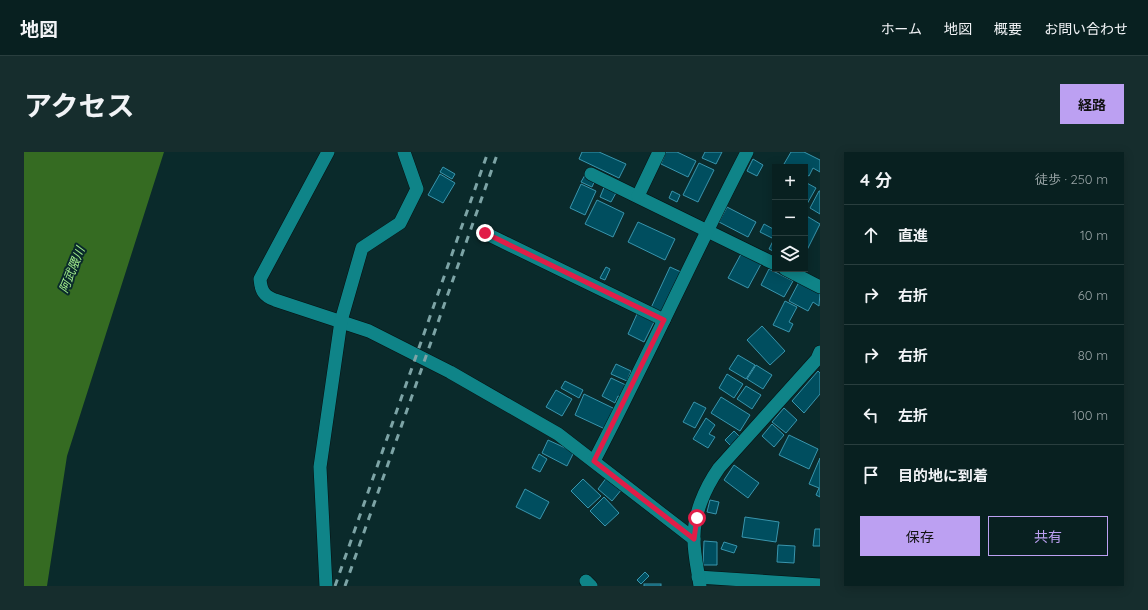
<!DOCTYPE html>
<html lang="ja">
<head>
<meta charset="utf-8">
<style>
	:root { --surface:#082020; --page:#162d2d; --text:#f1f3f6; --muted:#98a3a5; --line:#293e3e; --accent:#bca0f2 }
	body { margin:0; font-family:Quicksand,"Noto Sans JP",sans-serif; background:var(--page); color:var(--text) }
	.controls { position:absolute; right:12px; top:12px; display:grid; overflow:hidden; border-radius:0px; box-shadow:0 2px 10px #0003 }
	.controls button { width:36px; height:36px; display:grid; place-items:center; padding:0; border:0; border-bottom:1px solid var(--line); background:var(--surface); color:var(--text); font:20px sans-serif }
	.stop { position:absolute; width:12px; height:12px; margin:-9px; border:3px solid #e11d48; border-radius:50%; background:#fff }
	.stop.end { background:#e11d48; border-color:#fff; box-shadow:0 1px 4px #0008 }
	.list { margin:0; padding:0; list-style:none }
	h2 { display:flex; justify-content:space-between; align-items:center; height:52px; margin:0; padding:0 16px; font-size:17px }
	h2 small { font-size:13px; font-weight:400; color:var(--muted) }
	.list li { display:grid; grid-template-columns:26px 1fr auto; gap:12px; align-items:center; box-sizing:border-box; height:60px; padding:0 16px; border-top:1px solid var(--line) }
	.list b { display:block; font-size:15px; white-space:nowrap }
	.list em { font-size:13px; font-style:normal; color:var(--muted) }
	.actions { display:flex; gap:8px; padding:12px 16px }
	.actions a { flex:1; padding:9px 0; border:1px solid var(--accent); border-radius:0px; text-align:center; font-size:14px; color:var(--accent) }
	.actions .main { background:var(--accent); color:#111 }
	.icon { flex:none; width:22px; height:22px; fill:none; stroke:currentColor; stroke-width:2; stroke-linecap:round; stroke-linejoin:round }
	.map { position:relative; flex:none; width:796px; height:434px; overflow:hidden; border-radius:0px }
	header { display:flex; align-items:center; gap:24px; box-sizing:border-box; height:56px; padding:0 20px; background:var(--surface); border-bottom:1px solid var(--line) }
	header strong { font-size:19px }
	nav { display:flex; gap:22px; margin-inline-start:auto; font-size:14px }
	.intro { display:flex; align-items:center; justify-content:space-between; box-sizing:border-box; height:96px; padding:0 24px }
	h1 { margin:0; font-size:28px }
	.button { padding:10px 18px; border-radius:0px; background:var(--accent); color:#111; font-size:14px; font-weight:700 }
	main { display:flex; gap:24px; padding:0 24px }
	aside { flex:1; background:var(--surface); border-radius:0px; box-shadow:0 2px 10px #0003 }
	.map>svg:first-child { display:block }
	.water { fill:#356b22 }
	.building { fill:#004e5f; stroke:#3995ad }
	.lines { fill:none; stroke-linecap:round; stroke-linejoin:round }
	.minor-casing { stroke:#051011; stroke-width:14 }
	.minor { stroke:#0f8488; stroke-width:13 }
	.rail { stroke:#7da4a6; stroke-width:3; stroke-dasharray:7 7; stroke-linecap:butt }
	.route { stroke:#e11d48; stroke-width:5 }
	.labels { text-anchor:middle; stroke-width:4; stroke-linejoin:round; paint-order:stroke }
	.water-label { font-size:12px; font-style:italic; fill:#a4ef8d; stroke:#0a2a2b }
</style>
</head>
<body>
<header>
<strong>地図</strong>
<nav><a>ホーム</a><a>地図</a><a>概要</a><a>お問い合わせ</a></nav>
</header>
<div class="intro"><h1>アクセス</h1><a class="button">経路</a></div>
<main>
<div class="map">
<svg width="796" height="434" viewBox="0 0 796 434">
	<rect width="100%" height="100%" fill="#0a2a2b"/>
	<!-- water -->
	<polygon class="water" points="0,0 140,0 43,304 23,434 0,434"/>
	<!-- building -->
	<g class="building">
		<polygon points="558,0 575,0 602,12 595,26 555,7"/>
		<polygon points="642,0 653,0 672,9 664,25 637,12"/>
		<polygon points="681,0 698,0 692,12 678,6"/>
		<polygon points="767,0 780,0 796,8 796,20 789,16 785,24 781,22 781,15 766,15 760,12"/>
		<polygon points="729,7 739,13 733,24 723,19"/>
		<polygon points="675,11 690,18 674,50 659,43"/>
		<polygon points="419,15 431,22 428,27 416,20"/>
		<polygon points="416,22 431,31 419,51 404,43"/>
		<polygon points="561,23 571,28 568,35 557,30"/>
		<polygon points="781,30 792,36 783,52 781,51"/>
		<polygon points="557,32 572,39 561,63 546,56"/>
		<polygon points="581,33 593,39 587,50 576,45"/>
		<polygon points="648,39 656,43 653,50 645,46"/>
		<polygon points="795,39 796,39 796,62 786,56"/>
		<polygon points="573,48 600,61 589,85 561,72"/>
		<polygon points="703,55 732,70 724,85 695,70"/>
		<polygon points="781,63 796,72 781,102"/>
		<polygon points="614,70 651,87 641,108 604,90"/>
		<polygon points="740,72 751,78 751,100 745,97 750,87 736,80"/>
		<polygon points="717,102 737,112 724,136 704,126"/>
		<polygon points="582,115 586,117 581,128 576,126"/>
		<polygon points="646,115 657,120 637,163 626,158"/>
		<polygon points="745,117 769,129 760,145 737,133"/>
		<polygon points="775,130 796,141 795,154 789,150 784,159 765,149"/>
		<polygon points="761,149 773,155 765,170 769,172 765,180 749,173"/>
		<polygon points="613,162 630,170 620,190 604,182"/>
		<polygon points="738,174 761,199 746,213 723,188"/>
		<polygon points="714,203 731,213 722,227 705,217"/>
		<polygon points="592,212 607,219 603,229 587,222"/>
		<polygon points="732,213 748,223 739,237 723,227"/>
		<polygon points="794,219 796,221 796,242 780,261 768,249"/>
		<polygon points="703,222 719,232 710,246 695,236"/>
		<polygon points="587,226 604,234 599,246 594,244 591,251 578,244"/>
		<polygon points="541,229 559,238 555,246 537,236"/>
		<polygon points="722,234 737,243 728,257 713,247"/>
		<polygon points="532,238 548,247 538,264 522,255"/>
		<polygon points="560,242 591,257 581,277 551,263"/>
		<polygon points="697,245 726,263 716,279 687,261"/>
		<polygon points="670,250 682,256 671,276 659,270"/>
		<polygon points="760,256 773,268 762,281 748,270"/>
		<polygon points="682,266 691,273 685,282 691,285 684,296 669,287"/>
		<polygon points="748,272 760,283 750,295 738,284"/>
		<polygon points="710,279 716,285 707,294 701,288"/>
		<polygon points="765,283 794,297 785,317 755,303"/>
		<polygon points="524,288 550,300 543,314 518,301"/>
		<polygon points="515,302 523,307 516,320 508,316"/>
		<polygon points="796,306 796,345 792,343 795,336 785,332"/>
		<polygon points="710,313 735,331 724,346 700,328"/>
		<polygon points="583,325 598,337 588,349 574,337"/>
		<polygon points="559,327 577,344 564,356 547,339"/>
		<polygon points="501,337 525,350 516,367 492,355"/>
		<polygon points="580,345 595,361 581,374 566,359"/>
		<polygon points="686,348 695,350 692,362 683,360"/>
		<polygon points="721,365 755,370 752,390 718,385"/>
		<polygon points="791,377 796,377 796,394 789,394"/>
		<polygon points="680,389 693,390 693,413 679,413"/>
		<polygon points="700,390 713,394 710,401 697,397"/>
		<polygon points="754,393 771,394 770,411 753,410"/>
		<polygon points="621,420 625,424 617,432 613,428"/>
		<rect x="620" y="432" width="17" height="2"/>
	</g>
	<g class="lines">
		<!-- minor casing -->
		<g class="minor-casing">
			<g id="minor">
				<path d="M304,0L236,127C237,139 240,144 251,148L345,179L426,220L534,282L670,387"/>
				<polyline points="567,22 751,112"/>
				<polyline points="614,44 635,0"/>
				<polyline points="461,81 640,168"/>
				<polyline points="761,117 796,135"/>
				<path d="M570,309C623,207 670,102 723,0"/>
				<polyline points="674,425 796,433"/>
				<polyline points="562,429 567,434"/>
				<polyline points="302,434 296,315 317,169 338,96 376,71 393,37 380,0"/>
				<path d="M676,434C674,419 670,403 670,388C669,363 681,336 695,316L793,207L796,200"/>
			</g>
		</g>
		<!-- minor -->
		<use href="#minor" class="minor"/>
		<!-- rail -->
		<g class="rail">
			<polyline points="311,434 464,0"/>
			<polyline points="321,434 474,0"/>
		</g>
	</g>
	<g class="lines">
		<!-- route -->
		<polyline class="route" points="461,81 640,168 570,309 670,387 673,366"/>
	</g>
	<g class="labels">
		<!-- water labels -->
		<g class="water-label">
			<text transform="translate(48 118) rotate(-68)" y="4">阿武隈川</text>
		</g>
	</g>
</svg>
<div class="controls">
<button>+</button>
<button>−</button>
<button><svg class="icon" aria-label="layers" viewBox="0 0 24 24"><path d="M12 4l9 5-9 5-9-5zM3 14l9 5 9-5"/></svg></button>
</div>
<div class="stop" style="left:673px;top:366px"></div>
<div class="stop end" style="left:461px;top:81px"></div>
</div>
<aside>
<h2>4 分<small>徒歩 · 250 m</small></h2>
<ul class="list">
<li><svg class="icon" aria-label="ahead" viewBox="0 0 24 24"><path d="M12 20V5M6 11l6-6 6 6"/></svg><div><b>直進</b></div><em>10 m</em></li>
<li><svg class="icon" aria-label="right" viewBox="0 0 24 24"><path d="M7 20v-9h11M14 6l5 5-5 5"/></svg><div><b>右折</b></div><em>60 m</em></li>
<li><svg class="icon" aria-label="right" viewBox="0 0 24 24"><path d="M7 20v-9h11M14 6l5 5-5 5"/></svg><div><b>右折</b></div><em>80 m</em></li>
<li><svg class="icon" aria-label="left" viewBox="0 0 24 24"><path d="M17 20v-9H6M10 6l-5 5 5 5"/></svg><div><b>左折</b></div><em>100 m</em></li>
<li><svg class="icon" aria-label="arrive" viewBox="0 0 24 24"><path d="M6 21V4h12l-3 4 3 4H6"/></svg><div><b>目的地に到着</b></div></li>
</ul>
<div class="actions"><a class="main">保存</a><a>共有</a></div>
</aside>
</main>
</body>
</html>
